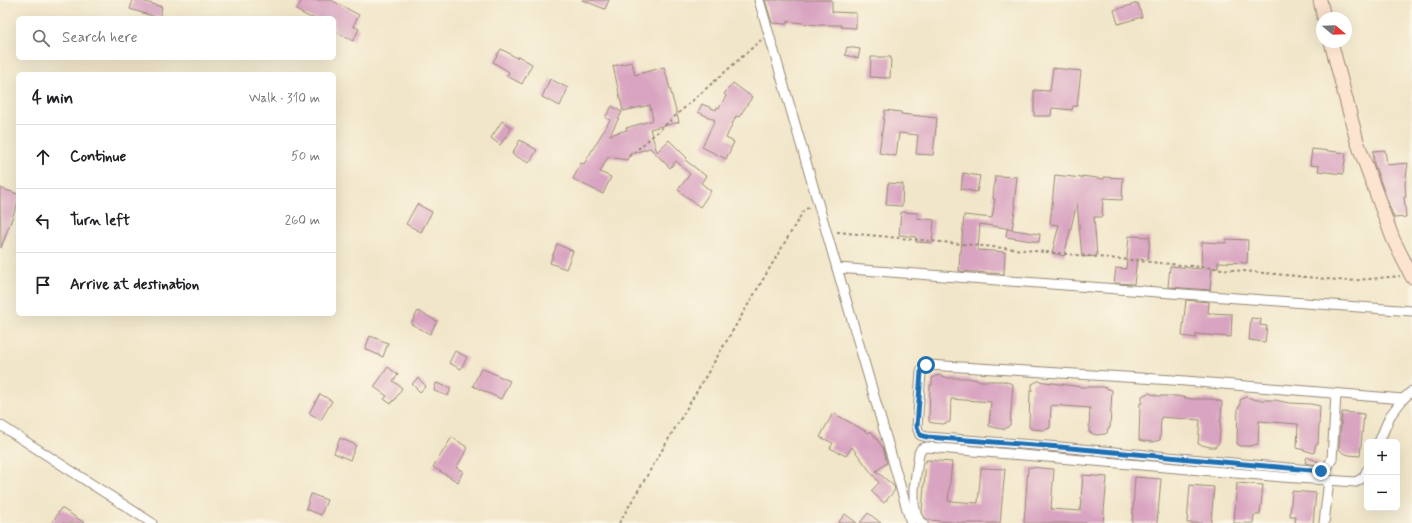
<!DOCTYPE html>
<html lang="en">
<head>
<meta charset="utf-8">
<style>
	:root { --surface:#fff; --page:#f6f6f6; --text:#202124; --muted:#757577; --line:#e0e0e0 }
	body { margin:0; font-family:Mynerve,sans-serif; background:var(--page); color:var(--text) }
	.controls { position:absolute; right:12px; bottom:12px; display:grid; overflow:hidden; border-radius:6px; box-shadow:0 4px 16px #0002 }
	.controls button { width:36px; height:36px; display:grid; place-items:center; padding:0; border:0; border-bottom:1px solid var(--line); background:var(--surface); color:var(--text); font:20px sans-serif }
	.compass { position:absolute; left:1316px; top:12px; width:36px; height:36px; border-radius:50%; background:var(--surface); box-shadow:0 4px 16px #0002; rotate:109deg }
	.stop { position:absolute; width:12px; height:12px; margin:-9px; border:3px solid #1f6fb2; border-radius:50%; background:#fff }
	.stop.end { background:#1f6fb2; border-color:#fff; box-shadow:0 1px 4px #0008 }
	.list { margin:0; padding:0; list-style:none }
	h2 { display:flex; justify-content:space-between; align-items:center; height:52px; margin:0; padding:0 16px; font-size:17px }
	h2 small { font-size:13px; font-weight:400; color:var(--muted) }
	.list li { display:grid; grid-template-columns:26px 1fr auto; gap:12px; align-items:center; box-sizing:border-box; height:64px; padding:0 16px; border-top:1px solid var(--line) }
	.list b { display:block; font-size:15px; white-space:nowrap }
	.list em { font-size:13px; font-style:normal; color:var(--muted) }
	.icon { flex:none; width:22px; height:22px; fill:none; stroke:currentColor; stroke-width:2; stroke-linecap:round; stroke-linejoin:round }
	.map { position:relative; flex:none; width:1412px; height:523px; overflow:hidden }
	.search { position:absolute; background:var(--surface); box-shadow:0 4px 16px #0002; left:16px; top:16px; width:320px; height:44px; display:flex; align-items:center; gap:10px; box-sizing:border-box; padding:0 14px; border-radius:6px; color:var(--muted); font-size:15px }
	.panel { position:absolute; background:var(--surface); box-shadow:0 4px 16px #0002; left:16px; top:72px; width:320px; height:244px; border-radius:6px }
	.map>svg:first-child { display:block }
	.building { fill:#d9a4c1 }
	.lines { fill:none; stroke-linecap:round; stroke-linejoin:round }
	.minor-casing { stroke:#968874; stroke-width:11 }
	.secondary-casing { stroke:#968874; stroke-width:15 }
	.path { stroke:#968874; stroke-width:2; stroke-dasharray:3 3; stroke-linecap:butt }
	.minor { stroke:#fff; stroke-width:9 }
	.secondary { stroke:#fde4d0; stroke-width:13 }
	.route { stroke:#1f6fb2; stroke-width:5 }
</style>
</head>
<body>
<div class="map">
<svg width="1412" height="523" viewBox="0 0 1412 523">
	<rect width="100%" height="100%" fill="#fcf5e5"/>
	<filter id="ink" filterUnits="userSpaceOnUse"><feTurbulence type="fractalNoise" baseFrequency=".025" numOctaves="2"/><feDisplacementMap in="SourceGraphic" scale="8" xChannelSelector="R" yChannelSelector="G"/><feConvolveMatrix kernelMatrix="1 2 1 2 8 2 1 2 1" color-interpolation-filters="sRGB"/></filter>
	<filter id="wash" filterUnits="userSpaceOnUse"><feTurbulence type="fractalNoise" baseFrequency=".012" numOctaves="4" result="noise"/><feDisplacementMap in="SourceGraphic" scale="16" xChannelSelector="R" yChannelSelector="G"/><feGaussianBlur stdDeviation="0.9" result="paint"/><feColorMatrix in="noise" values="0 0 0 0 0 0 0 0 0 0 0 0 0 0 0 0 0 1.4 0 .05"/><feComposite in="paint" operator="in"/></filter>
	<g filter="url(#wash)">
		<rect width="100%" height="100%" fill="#f1e6c9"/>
		<g id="blocks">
			<!-- building -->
			<g class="building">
				<polygon points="133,0 139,0 162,7 159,18 130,9"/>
				<polygon points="302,0 331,0 359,15 353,26 359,29 353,41 334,31 334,18 311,18 296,10"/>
				<polygon points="582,0 609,0 605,9"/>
				<polygon points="765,0 832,0 832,12 856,13 856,28 841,27 841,25 817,25 787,21 787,24 772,23"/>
				<polygon points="1138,3 1142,17 1118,24 1114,10"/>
				<polygon points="847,47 860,49 858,58 845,55"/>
				<polygon points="501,49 517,58 518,56 532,64 522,84 507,76 509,72 493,62"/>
				<polygon points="871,57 891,57 890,78 870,77"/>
				<polygon points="632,62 635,75 664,67 679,122 650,129 657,152 669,140 687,158 685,160 706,176 701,183 711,191 700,207 678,190 690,174 676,161 670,168 650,148 630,154 627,160 608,157 600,172 611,177 603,194 573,179 581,163 584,164 610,120 605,118 612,106 622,112 610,135 627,130 626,128 653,120 650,105 623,111 613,66"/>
				<polygon points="1053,68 1081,71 1077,106 1073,106 1072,110 1052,108 1051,116 1034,116 1034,90 1050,91"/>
				<polygon points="550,79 568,88 560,106 542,97"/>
				<polygon points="733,83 752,97 739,117 736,116 726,138 734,142 726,159 702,147 715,120 698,112 702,104 716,110 717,107 719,108 726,96 724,94"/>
				<polygon points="885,110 901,112 901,114 937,118 933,155 916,154 918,135 899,133 896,156 879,153"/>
				<polygon points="502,121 512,128 500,145 491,138"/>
				<polygon points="520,140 537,150 529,163 512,154"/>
				<polygon points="1312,149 1346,153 1343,174 1318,171 1319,166 1310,165"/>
				<polygon points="1385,150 1387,165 1408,163 1405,184 1406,197 1404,197 1406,217 1394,218 1374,164 1373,151"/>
				<polygon points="963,173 980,176 977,192 961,189"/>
				<polygon points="1055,175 1082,178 1082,176 1104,179 1104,177 1123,178 1122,200 1103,199 1102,217 1094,217 1097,256 1082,257 1077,203 1064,256 1052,253 1059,225 1050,224"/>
				<polygon points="995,176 1017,177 1014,205 1016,205 1012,229 980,224 978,250 1005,252 1004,274 959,271 960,252 961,252 964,215 992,218 995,199 993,199"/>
				<polygon points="888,183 903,184 902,206 886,205"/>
				<polygon points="0,188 18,194 18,202 1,248"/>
				<polygon points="417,204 432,212 421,232 406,224"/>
				<polygon points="901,212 918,213 917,218 934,220 932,243 916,242 916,237 899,235"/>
				<polygon points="1007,229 1040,234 1039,242 1006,237"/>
				<polygon points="1129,236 1150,237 1148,260 1137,259 1134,284 1114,283 1116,268 1126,269"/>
				<polygon points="1226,239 1248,240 1247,263 1218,262 1218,268 1212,268 1210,290 1168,287 1170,266 1201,269 1202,242 1226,243"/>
				<polygon points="557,244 573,251 566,269 550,263"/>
				<polygon points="1186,300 1209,302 1208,313 1232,314 1231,337 1196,334 1196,338 1182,336"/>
				<polygon points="418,311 437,321 430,334 411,324"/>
				<polygon points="1251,318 1261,319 1260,325 1267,326 1265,342 1249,340"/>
				<polygon points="370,336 388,343 383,357 365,349"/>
				<polygon points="455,351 467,357 461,369 449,363"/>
				<polygon points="388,367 398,375 393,381 402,388 394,401 393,400 391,404 384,399 387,396 374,387"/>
				<polygon points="481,368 510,381 501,399 473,386"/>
				<polygon points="939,375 949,378 967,378 981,381 1003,381 1013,384 1010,425 1005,429 1001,429 989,426 991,402 951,399 950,422 943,424 933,423 929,422 930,385 932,385 932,378"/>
				<polygon points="418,378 426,386 420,392 412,384"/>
				<polygon points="1038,381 1081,387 1103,387 1112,390 1110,428 1108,428 1107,433 1105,434 1096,435 1089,432 1090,408 1051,405 1050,428 1043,430 1032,429 1029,427 1030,391 1032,391 1032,384"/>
				<polygon points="436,383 451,388 448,396 434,391"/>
				<polygon points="1148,393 1159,396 1177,396 1191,399 1213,399 1222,402 1219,443 1215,447 1210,447 1198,444 1200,420 1161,417 1160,440 1152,442 1142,441 1139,440 1140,403 1142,403 1142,396"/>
				<polygon points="320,394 332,401 321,420 309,413"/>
				<polygon points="1246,397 1257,400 1275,400 1289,403 1311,404 1320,406 1318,444 1316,444 1314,453 1297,448 1298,424 1259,421 1258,444 1250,446 1241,446 1237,444 1238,407 1240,407 1240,400"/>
				<polygon points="1342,412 1364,414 1360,456 1349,455 1343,453 1339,449"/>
				<polygon points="833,413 869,433 871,431 883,448 887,463 876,471 894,486 895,490 884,503 871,491 879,483 852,447 846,456 830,448 833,443 820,437"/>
				<polygon points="452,437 468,448 456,468 463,471 458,482 433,467"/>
				<polygon points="340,438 356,445 350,460 334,453"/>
				<polygon points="1307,457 1319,462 1318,465 1305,463"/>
				<polygon points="926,460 952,462 948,501 978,503 981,468 1005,469 1000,523 962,523 928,520 924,517 922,512"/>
				<polygon points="1028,467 1054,469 1051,509 1080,511 1083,475 1107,477 1103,523 1024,523"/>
				<polygon points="1135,477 1161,479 1157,523 1132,523"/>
				<polygon points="1237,483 1263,485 1260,515 1254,515 1253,523 1234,523"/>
				<polygon points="1190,485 1214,487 1211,523 1187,523"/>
				<polygon points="1292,491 1316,493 1313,523 1295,523 1296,516 1290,516"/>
				<polygon points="311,494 327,500 321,515 306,509"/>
				<polygon points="61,508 85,523 52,523"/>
				<polygon points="868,513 881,523 860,523"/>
				<polygon points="845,514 857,523 838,523"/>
			</g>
		</g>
	</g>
	<g filter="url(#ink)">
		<use href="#blocks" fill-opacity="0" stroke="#968874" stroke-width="1"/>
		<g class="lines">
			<!-- minor casing -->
			<g class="minor-casing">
				<g id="minor">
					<polyline points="759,0 911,523"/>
					<polyline points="837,268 1412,311"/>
					<polyline points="1336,394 1332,459 1327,468 1321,471 1060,447 927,437 920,435 917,427 921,372 923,367 928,365 1173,380 1403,399"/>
					<polyline points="0,425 152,523"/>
					<polyline points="1379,442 1390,416 1403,399 1412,391"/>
					<polyline points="923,523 920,522 916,514 914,504 914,489 919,453 921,449 927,447 1282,477 1356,482 1364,477 1367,470"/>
					<polyline points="1324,523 1329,480"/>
				</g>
			</g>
			<!-- secondary casing -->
			<g class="secondary-casing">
				<g id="secondary">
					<polyline points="1320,0 1324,18"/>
					<polyline points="1331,42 1357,141 1393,239 1412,277"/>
				</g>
			</g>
			<!-- path -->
			<g class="path">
				<polyline points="629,157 761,40"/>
				<polyline points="837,232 1348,281 1400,276"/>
				<polyline points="619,523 804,210 810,207"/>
			</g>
			<!-- minor -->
			<use href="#minor" class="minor"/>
			<!-- secondary -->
			<use href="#secondary" class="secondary"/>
		</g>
	</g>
	<g class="lines" filter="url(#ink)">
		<!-- route -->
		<polyline class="route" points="926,365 921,372 917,427 920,435 927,437 1060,447 1321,471"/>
	</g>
</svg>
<div class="controls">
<button>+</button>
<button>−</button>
</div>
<svg class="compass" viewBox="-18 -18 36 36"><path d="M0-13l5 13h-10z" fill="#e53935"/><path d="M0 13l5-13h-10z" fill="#757577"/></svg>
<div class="stop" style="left:926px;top:365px"></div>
<div class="stop end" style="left:1321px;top:471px"></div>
<div class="search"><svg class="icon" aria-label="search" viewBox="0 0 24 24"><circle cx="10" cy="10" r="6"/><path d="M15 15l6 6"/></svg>Search here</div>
<section class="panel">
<h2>4 min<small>Walk · 310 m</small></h2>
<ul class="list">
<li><svg class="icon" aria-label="ahead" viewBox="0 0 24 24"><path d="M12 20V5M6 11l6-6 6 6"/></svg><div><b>Continue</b></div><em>50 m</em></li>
<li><svg class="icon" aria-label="left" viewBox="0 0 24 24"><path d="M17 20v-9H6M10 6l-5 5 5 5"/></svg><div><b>Turn left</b></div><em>260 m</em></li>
<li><svg class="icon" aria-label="arrive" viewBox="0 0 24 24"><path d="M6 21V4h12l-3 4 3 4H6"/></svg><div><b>Arrive at destination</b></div></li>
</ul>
</section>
</div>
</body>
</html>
